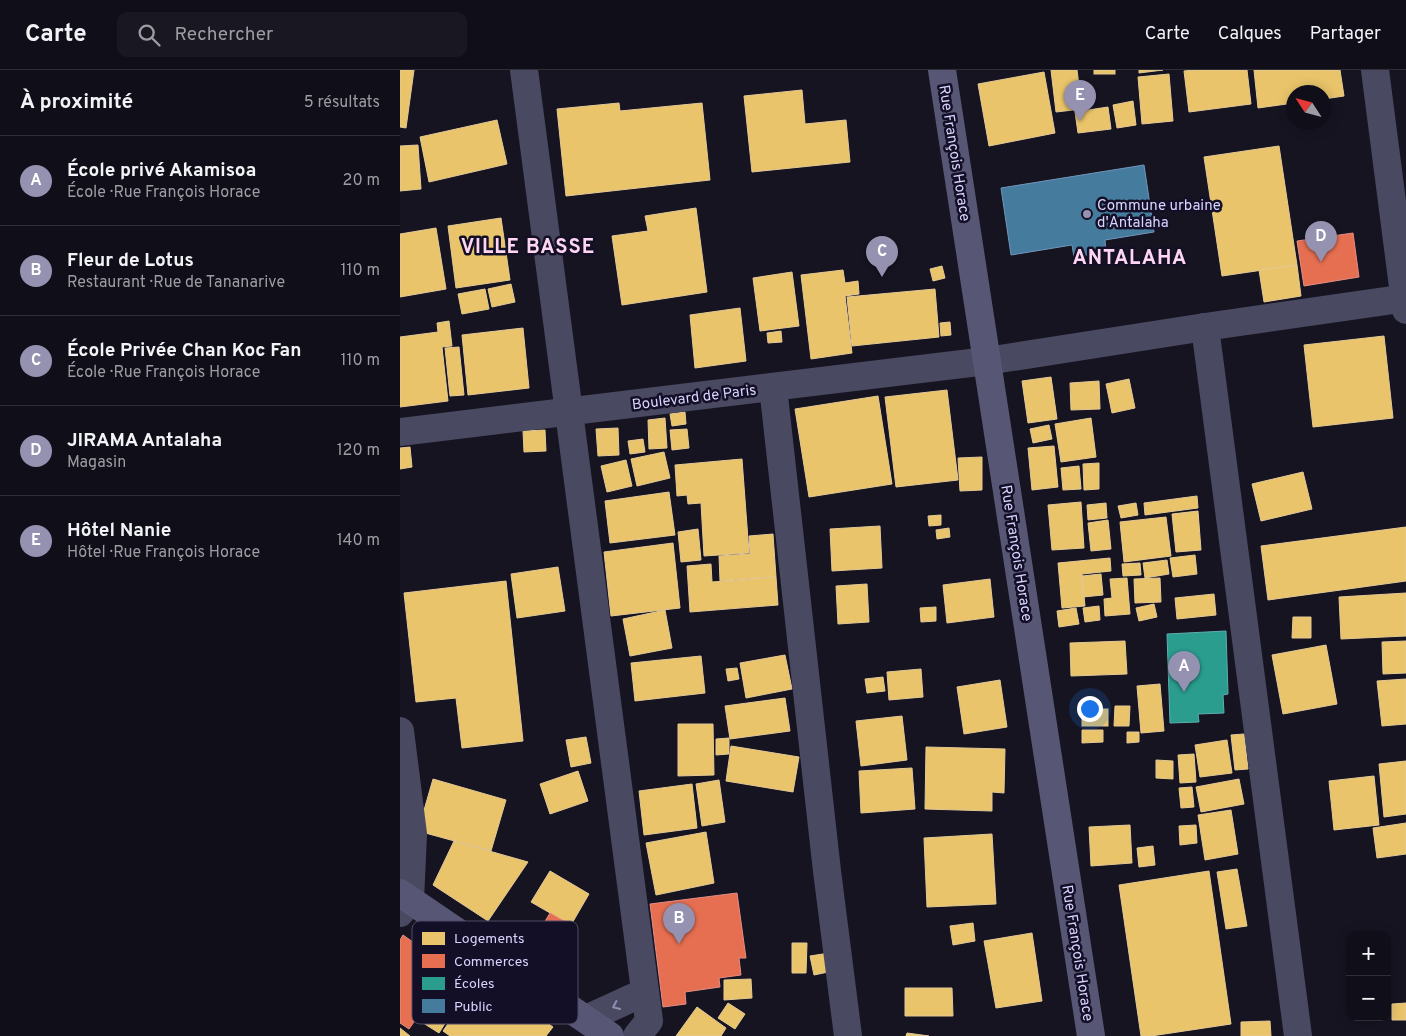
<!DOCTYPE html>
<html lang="fr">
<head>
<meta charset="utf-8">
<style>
	:root { --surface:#100f19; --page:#191822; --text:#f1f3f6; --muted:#9c9ca2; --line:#302f38; --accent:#9591b1 }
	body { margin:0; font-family:Overpass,sans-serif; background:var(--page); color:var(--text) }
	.controls { position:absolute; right:15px; bottom:15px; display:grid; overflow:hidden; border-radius:10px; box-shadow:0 2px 12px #0003 }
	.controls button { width:45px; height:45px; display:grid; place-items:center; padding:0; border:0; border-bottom:1px solid var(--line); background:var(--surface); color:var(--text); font:25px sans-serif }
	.compass { position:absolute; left:886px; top:15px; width:45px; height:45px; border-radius:50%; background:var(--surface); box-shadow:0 2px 12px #0003; rotate:306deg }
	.you { position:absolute; left:689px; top:638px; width:18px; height:18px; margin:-12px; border:4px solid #fff; border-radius:50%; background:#1a73e8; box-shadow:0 0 0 8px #1a73e833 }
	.badge { display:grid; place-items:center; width:32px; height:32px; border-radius:50%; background:var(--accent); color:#fff; font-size:16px; font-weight:700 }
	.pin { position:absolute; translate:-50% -41px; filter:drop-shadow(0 1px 2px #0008) }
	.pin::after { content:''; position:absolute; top:26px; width:18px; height:15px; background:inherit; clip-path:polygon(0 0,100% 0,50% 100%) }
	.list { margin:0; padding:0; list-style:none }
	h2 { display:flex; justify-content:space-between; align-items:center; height:65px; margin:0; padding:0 20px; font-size:21px }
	h2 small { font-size:16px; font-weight:400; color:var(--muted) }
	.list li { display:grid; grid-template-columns:32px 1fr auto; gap:15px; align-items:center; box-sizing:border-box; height:90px; padding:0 20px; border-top:1px solid var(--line) }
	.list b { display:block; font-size:19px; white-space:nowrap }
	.list p { margin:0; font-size:16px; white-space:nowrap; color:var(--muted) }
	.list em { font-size:16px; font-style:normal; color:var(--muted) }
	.icon { flex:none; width:28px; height:28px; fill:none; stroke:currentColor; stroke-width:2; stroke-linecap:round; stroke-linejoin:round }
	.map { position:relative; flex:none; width:1006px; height:966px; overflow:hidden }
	header { display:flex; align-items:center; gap:30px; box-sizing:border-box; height:70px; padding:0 25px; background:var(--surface); border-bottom:1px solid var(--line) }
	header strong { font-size:24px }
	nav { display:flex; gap:28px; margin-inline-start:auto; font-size:18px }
	.search { width:350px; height:45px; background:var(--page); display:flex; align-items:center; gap:12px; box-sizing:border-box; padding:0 18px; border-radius:10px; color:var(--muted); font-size:19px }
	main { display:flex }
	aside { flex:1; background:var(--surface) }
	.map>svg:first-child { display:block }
	.homes { fill:#e9c46a; stroke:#e4c997 }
	.shops { fill:#e76f51; stroke:#e38d85 }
	.schools { fill:#2a9d8f; stroke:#5eaeb1 }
	.public { fill:#457b9d; stroke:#7196ba }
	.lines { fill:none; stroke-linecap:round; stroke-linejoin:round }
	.street { stroke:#4a4962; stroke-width:28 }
	.secondary { stroke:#575674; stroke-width:28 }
	.oneway { stroke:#928eb0 }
	.poi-dot { fill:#9591b1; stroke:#130f26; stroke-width:2 }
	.labels { text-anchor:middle; stroke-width:5; stroke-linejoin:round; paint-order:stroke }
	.street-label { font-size:15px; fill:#d9d4ff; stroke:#130f26 }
	.poi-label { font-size:15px; fill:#d9d4ff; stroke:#130f26; text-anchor:start }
	.district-label { font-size:20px; font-weight:bold; letter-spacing:1px; fill:#ffd6f0; stroke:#130f26 }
	.key { fill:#130f26; stroke:#4e4a67; stroke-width:1 }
	.key-label { font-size:14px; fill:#d9d4ff }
</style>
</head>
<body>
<header>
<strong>Carte</strong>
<div class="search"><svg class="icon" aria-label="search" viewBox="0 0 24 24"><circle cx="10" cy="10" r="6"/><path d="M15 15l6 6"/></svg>Rechercher</div>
<nav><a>Carte</a><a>Calques</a><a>Partager</a></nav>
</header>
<main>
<aside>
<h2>À proximité<small>5 résultats</small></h2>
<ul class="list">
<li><span class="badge">A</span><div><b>École privé Akamisoa</b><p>École · Rue François Horace</p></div><em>20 m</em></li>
<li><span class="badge">B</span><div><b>Fleur de Lotus</b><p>Restaurant · Rue de Tananarive</p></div><em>110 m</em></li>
<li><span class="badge">C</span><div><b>École Privée Chan Koc Fan</b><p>École · Rue François Horace</p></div><em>110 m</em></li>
<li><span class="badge">D</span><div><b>JIRAMA Antalaha</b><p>Magasin</p></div><em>120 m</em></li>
<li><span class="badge">E</span><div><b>Hôtel Nanie</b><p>Hôtel · Rue François Horace</p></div><em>140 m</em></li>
</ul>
</aside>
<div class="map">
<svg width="1006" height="966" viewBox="0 0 1006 966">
	<rect width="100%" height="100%" fill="#161421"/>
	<!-- homes -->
	<g class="homes">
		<polygon points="0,0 14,0 6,58 0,57"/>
		<polygon points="651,0 677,0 682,39 656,42"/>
		<rect x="694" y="0" width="21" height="4"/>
		<polygon points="739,0 763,0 739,3"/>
		<polygon points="794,0 847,0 851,34 789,42 784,1"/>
		<polygon points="854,0 940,0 944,26 924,29 924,22 894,22 894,33 858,38"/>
		<polygon points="644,2 655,63 589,76 578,14"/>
		<polygon points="769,4 773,51 742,54 738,7"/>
		<polygon points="402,20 405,54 446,50 450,92 352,102 344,26"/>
		<polygon points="733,31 736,55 717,58 713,35"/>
		<polygon points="219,33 220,41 302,33 310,110 166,126 157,39"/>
		<polygon points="708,37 711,59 678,63 675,42"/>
		<polygon points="97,50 107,94 29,112 20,67"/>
		<polygon points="18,75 21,119 0,121 0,76"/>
		<polygon points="879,76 897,195 822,206 804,87"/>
		<polygon points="296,138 307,222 222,235 212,166 248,161 245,146"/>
		<polygon points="101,148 110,210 56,218 48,156"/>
		<polygon points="36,158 46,219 0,227 0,164"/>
		<polygon points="897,195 901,226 864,232 859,200"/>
		<polygon points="542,196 545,208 533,211 530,199"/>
		<polygon points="443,200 445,213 458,211 459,224 445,226 452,283 411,289 401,205"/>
		<polygon points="392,202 399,256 360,261 353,208"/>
		<polygon points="111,214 115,232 92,237 88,219"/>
		<polygon points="85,219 89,239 62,244 58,224"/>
		<polygon points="535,219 539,267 452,276 447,227"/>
		<polygon points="340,238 346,291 295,298 290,245"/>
		<polygon points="49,251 52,276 42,277 48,331 0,337 0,267 38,262 37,253"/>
		<polygon points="550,252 551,265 541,266 540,253"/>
		<polygon points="123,258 129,318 68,325 62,265"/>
		<polygon points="381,261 382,272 368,273 367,263"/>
		<polygon points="984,266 993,348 913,357 904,275"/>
		<polygon points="59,277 64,325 50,326 45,278"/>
		<polygon points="651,307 657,349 628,353 622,311"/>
		<polygon points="729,309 735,338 712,343 706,314"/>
		<polygon points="699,311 700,339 671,340 670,313"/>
		<polygon points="547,320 558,410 496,417 485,327"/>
		<polygon points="478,326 492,414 409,427 395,339"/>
		<polygon points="285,342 286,354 272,356 270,344"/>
		<polygon points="265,348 267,378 249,379 248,350"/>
		<polygon points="691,348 696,387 661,392 655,354"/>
		<polygon points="649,355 652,369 633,373 630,359"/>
		<polygon points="218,358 219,385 198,386 196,359"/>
		<polygon points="287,359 289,378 272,380 270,360"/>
		<polygon points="145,360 146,381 124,382 123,361"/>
		<polygon points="243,369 245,382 230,384 228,371"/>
		<polygon points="654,376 658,417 632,420 628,378"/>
		<polygon points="10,377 12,397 0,399 0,378"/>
		<polygon points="264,382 270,408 237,416 231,389"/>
		<polygon points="582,387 582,420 560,421 558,388"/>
		<polygon points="342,389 349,483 304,486 301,433 288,434 287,425 277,426 275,395"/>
		<polygon points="226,390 232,416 207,422 201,396"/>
		<polygon points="699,393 699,419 684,420 683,394"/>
		<polygon points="679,396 681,419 663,420 661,398"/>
		<polygon points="903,402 912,439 861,451 852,414"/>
		<polygon points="269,422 275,465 210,473 205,431"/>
		<polygon points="797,426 798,438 745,445 744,433"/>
		<polygon points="681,432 684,478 652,480 648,435"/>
		<polygon points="706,433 707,448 688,450 687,435"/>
		<polygon points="736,433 738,445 721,448 718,436"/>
		<polygon points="798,441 801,480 776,482 772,444"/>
		<polygon points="541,445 541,455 529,456 528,446"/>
		<polygon points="766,447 771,486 724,492 720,452"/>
		<polygon points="708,450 711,479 691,481 688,453"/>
		<polygon points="480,456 482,498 432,501 430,459"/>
		<polygon points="1006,457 1006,511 868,530 861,476"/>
		<polygon points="549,458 550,467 537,469 536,460"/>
		<polygon points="298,459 301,490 281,492 278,462"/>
		<polygon points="373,464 376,507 320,511 319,486 350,484 349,466"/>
		<polygon points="273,473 280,538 211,546 204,482"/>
		<polygon points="795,485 797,504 773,507 770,488"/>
		<polygon points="710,488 711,501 682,504 685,536 662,538 658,493"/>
		<polygon points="767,490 769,504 745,508 743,493"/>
		<polygon points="740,493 741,505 723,506 722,494"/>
		<polygon points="311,494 312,512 376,507 378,535 290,542 287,496"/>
		<polygon points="158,497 165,541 117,548 111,504"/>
		<polygon points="701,504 703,525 683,527 682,506"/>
		<polygon points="727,508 730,544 705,546 704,529 712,528 710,509"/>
		<polygon points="760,508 761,532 735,533 734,509"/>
		<polygon points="590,509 594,547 547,553 543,515"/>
		<polygon points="106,511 123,671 62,678 56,628 16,632 4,523"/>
		<polygon points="467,514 469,552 438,554 436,516"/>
		<polygon points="1006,523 1006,566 941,569 939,527"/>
		<polygon points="814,524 816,545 777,549 775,528"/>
		<polygon points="754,534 757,547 739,551 736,538"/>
		<polygon points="699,536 700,550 685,552 683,538"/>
		<polygon points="536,537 536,551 521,552 520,538"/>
		<polygon points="676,538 679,554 659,557 657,541"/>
		<polygon points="265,540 272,578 230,586 223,549"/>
		<polygon points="893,547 911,547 911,568 892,568"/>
		<polygon points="725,571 727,604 671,606 670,573"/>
		<polygon points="1006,571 1006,603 983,604 982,572"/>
		<polygon points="926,575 937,634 883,644 872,585"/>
		<polygon points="385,585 392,619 346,628 340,593"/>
		<polygon points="301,586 305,623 235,631 231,593"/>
		<polygon points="337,598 339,609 328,611 326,599"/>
		<polygon points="521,599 523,627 489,630 487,602"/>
		<polygon points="483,607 485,621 467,623 465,609"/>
		<polygon points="1006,609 1006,654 982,656 977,611"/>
		<polygon points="600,610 607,657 564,664 557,617"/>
		<polygon points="760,614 764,661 741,663 737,616"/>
		<polygon points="385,628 390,661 330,669 325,636"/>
		<polygon points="715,636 730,636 729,656 714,656"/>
		<rect x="682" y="639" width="26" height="17"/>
		<polygon points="502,646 507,690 461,696 456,651"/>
		<polygon points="278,654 313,654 314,705 278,706"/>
		<polygon points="682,660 703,660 703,672 682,673"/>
		<polygon points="727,662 739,662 739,672 727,673"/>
		<polygon points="844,664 848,699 835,700 831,665"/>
		<polygon points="186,667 191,693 171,697 166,670"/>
		<polygon points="329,668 329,684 316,685 316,669"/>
		<polygon points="827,670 832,703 800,707 795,675"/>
		<polygon points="331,676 399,687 393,722 326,711"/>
		<polygon points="526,677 605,679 604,723 592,722 592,741 525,739"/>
		<polygon points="794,684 796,712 780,713 778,685"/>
		<polygon points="756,690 773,691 773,709 756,708"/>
		<polygon points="1006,691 1006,744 984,747 979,694"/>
		<polygon points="512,698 515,739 461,743 459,701"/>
		<polygon points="178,701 188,731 150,744 140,714"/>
		<polygon points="974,706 979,755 934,760 929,711"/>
		<polygon points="33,709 106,730 91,781 18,761"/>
		<polygon points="839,709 844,734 801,742 796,717"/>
		<polygon points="319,710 325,752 302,756 296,714"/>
		<polygon points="292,714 297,758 244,765 239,721"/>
		<polygon points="792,717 794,737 781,738 779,718"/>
		<polygon points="831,740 838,784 805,790 798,745"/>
		<polygon points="1006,753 1006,784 977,788 973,758"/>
		<polygon points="730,755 732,793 691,796 689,757"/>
		<polygon points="796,755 797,773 780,775 779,756"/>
		<polygon points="306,762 314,813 256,825 246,773"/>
		<polygon points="592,764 596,834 527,837 524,768"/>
		<polygon points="54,771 128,792 88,851 33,815"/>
		<polygon points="753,776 755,795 739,797 737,778"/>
		<polygon points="837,799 847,856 826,859 817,802"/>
		<polygon points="150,801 189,824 171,855 131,832"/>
		<polygon points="809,801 831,954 751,966 741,966 719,815"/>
		<polygon points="573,853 575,871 553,875 550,856"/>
		<polygon points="632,863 642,931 596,938 584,871"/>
		<polygon points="392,873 407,873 406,903 392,903"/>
		<polygon points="429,883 433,901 414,905 410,886"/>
		<polygon points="81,907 153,957 146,966 50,966 43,961 59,938 54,935 58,929 44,919 51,908 65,918 69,912 75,916"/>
		<polygon points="351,909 352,928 324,930 324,910"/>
		<polygon points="505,918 552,918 553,946 505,946"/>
		<polygon points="37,924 56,936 39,963 20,951"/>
		<polygon points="328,933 345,944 335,959 318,948"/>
		<polygon points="1006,933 1006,950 992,950 992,934"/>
		<polygon points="297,937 326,958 321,966 276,966"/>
		<polygon points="870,951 871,966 841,966 841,952"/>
		<polygon points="0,958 10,966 0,966"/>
		<polygon points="507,963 529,966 506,966"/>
	</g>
	<!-- shops -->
	<g class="shops">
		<polygon points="953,163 959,207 904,216 897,171"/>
		<polygon points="337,823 346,888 339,888 341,905 319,908 320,917 285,922 286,934 263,937 250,834"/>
		<polygon points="150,843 171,855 156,880 135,868"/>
		<polygon points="3,865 51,899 9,959 0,953 0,870"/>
	</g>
	<!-- schools -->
	<polygon class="schools" points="826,561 828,624 823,625 824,643 798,644 799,652 770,653 767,564"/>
	<!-- public -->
	<polygon class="public" points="744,95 754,162 705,170 706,182 674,187 672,175 611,185 601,118"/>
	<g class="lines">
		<!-- street -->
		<g class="street">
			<polyline points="124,0 249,951 237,966"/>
			<polyline points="975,0 1006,240"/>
			<polyline points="805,257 898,966"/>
			<polyline points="373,317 427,801 448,966"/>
			<polyline points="0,362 587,291 805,257 1006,228"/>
			<polyline points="0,661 13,764 10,830 0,843"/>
			<polyline points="186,949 245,922"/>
		</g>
		<!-- secondary -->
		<g class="secondary">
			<polyline points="542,0 691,966"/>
			<polyline points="0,823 210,966"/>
		</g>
	</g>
	<!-- one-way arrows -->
	<defs><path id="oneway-chevron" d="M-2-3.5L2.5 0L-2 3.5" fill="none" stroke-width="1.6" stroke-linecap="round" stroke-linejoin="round" transform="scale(1.25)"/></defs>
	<use class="oneway" href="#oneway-chevron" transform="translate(216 936) rotate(155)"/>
	<!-- markers -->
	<circle class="poi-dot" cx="687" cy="144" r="5"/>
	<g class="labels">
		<!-- street labels -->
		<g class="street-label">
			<text transform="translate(555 83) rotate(81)" y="5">Rue François Horace</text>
			<text transform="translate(294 327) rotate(-7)" y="5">Boulevard de Paris</text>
			<text transform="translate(617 483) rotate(81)" y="5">Rue François Horace</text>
			<text transform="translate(678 883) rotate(81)" y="5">Rue François Horace</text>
		</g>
		<!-- poi labels -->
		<g class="poi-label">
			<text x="697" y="140">Commune urbaine<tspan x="697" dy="17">d'Antalaha</tspan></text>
		</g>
		<!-- district labels -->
		<g class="district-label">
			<text x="128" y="183">VILLE BASSE</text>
			<text x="730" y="194">ANTALAHA</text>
		</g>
	</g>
	<!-- legend -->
	<rect x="12" y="851" width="166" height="103" rx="8" class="key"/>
	<rect x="22" y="862" width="23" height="13" fill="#e9c46a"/>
	<rect x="22" y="884" width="23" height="14" fill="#e76f51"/>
	<rect x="22" y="907" width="23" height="13" fill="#2a9d8f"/>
	<rect x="22" y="929" width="23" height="14" fill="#457b9d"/>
	<g class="key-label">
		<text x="54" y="873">Logements</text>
		<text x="54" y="896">Commerces</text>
		<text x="54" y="918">Écoles</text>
		<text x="54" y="941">Public</text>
	</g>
</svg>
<div class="controls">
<button>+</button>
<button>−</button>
</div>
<svg class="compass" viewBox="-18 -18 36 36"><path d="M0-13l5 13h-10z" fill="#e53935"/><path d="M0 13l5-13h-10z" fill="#9c9ca2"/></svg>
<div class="you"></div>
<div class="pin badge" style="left:784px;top:622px">A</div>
<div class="pin badge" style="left:279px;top:874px">B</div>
<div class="pin badge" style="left:482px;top:207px">C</div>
<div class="pin badge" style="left:921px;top:192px">D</div>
<div class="pin badge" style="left:680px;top:51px">E</div>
</div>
</main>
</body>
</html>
